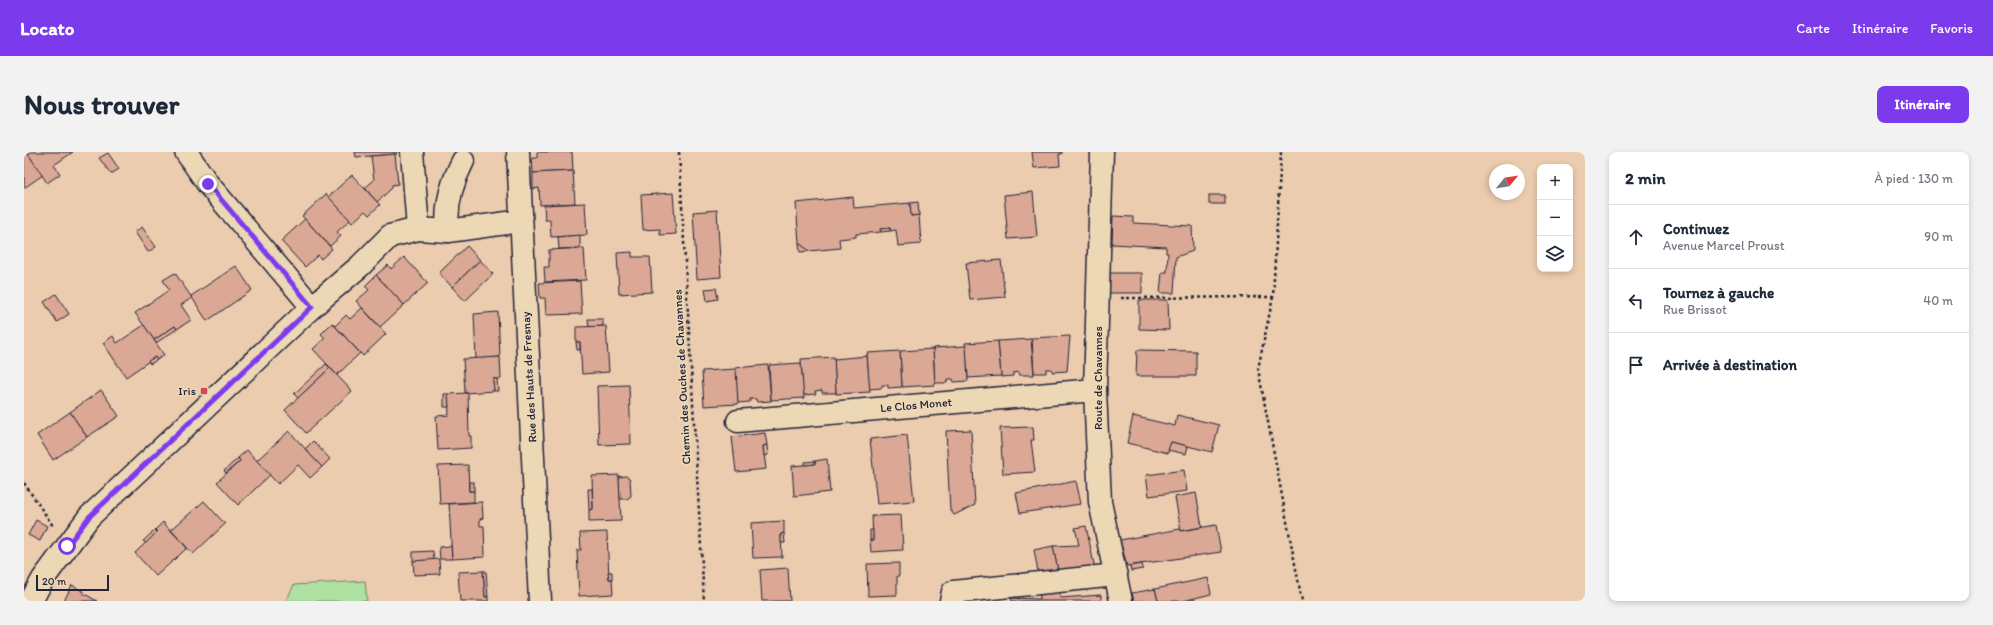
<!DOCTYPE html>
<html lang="fr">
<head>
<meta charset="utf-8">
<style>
	:root { --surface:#fff; --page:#f2f2f3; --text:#1f2937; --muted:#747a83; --line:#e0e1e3; --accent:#7c3aed }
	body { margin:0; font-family:Itim,sans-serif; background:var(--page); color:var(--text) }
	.controls { position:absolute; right:12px; top:12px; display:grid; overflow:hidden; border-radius:8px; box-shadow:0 2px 6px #0003 }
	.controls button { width:36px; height:36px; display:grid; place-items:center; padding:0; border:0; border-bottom:1px solid var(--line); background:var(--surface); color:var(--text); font:20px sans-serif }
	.compass { position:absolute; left:1465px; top:12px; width:36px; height:36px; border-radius:50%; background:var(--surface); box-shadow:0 2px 6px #0003; rotate:60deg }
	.scale { position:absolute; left:12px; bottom:10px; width:73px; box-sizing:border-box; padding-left:4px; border:2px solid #22223b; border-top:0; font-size:11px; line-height:14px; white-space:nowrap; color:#22223b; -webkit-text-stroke:3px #edd8b6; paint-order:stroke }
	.stop { position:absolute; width:12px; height:12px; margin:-9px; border:3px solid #7c3aed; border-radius:50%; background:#fff }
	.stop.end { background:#7c3aed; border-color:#fff; box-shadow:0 1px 4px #0008 }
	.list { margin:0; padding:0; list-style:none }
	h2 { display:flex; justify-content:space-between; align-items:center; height:52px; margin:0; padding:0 16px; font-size:17px }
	h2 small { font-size:13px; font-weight:400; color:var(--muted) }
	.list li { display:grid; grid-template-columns:26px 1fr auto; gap:12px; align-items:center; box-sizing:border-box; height:64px; padding:0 16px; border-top:1px solid var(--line) }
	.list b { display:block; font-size:15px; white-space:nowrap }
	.list p { margin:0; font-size:13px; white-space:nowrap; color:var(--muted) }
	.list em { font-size:13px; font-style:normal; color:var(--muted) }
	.icon { flex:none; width:22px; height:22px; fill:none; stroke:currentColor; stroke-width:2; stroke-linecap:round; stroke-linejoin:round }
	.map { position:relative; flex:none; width:1561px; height:449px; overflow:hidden; border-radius:8px }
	header { display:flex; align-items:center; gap:24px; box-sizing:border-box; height:56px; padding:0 20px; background:var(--accent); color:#fff }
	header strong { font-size:19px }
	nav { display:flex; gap:22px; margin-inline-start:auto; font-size:14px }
	.intro { display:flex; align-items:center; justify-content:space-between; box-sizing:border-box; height:96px; padding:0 24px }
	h1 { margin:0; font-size:28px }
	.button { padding:10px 18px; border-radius:8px; background:var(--accent); color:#fff; font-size:14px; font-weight:700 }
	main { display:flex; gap:24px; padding:0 24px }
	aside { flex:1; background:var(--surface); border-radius:8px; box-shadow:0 2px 6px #0003 }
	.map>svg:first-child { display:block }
	.green { fill:#afe2a2; stroke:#68826e }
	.building { fill:#daa894; stroke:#22223b }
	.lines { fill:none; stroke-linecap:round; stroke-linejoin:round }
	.minor-casing { stroke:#22223b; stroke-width:25 }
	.path { stroke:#22223b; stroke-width:2.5; stroke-dasharray:3 3; stroke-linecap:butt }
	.minor { stroke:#edd8b6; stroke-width:22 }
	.route { stroke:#7c3aed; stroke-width:5 }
	.poi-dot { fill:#d1495b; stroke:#edd8b6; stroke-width:1.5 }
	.labels { text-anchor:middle; stroke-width:3.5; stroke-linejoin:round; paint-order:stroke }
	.street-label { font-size:12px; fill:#22223b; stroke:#edd8b6 }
	.poi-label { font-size:12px; fill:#22223b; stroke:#edd8b6; text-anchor:end }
</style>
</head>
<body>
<header>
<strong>Locato</strong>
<nav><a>Carte</a><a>Itinéraire</a><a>Favoris</a></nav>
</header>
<div class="intro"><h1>Nous trouver</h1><a class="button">Itinéraire</a></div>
<main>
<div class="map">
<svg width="1561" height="449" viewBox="0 0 1561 449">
	<rect width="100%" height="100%" fill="#ebccae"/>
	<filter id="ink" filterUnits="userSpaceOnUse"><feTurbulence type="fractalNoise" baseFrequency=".025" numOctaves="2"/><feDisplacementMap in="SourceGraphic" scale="8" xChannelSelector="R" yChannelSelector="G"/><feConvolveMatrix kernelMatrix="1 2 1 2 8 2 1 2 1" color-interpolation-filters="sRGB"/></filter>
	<g filter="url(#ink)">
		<!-- green -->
		<polygon class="green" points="341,429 343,449 262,449 270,433"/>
		<!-- building -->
		<g class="building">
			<polygon points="0,0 3,0 19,23 0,36"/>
			<polygon points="3,0 49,0 30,13 36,22 23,31"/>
			<polygon points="331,0 372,0 373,2 332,5"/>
			<polygon points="513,0 548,0 549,19 509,21 508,6 513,6"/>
			<polygon points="1008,0 1038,0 1038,2 1035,2 1036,14 1010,16"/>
			<polygon points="84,1 95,17 87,22 75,6"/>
			<polygon points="371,2 374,32 368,33 368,36 353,50 341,36 350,28 347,4"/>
			<polygon points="549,19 551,51 516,53 515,36 509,37 509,21"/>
			<polygon points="328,23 356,53 345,63 341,59 328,71 304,45"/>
			<polygon points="1009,40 1013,85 984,87 980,43"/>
			<polygon points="649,41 652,82 636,83 636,77 619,78 617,43"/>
			<polygon points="302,42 326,68 313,80 317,84 306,94 278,64"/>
			<rect x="1185" y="43" width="16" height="9"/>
			<polygon points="829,45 830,56 886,51 887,64 895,63 897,92 874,94 872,78 866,79 866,76 856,77 857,80 832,82 832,85 815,87 816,96 785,99 775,91 772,51"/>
			<polygon points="894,50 895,63 887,64 886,51"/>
			<polygon points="561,51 563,83 527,85 526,68 521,68 520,53"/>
			<polygon points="693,58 697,125 673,127 669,60"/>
			<polygon points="1089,64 1109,65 1109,71 1168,74 1169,99 1152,105 1150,141 1136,141 1138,120 1143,120 1144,101 1142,101 1142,95 1088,92"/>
			<polygon points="281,67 308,97 297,107 294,103 281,115 257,89"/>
			<polygon points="118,75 132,95 124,100 111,80"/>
			<polygon points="866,76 866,79 857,80 856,77"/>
			<polygon points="556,83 556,96 535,97 534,85"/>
			<polygon points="775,91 785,99 776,100"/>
			<polygon points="443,94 456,108 428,135 415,121"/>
			<polygon points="560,96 562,128 521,130 520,115 525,115 525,98"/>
			<polygon points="608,100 608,105 626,105 628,140 595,142 593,101"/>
			<polygon points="380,105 404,131 380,153 352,123 364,113 367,117"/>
			<polygon points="456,108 469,122 441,149 428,135"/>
			<polygon points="977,108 981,145 946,148 942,111"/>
			<polygon points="212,114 228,138 183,169 167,144"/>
			<polygon points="151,121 168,146 157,153 167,168 153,177 151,174 130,188 111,161 145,138 139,128"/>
			<polygon points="1086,121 1118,121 1118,141 1085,141"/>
			<polygon points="352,123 380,153 356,175 332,149 345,138 341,134"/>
			<polygon points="556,129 558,162 522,163 521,146 516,146 515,131"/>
			<polygon points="692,136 694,147 683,149 681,137"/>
			<polygon points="32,142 45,162 33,170 20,150"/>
			<polygon points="1115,148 1144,148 1145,178 1115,177"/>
			<polygon points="338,156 362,182 339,204 311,174 322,163 326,167"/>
			<polygon points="474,160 476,205 452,207 450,162"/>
			<polygon points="564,167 579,167 579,174 565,175"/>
			<polygon points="308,171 336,201 313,223 289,197 301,186 297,182"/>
			<polygon points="120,173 140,203 133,208 131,205 102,225 79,191 89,184 93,191"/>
			<polygon points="151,174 153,177 132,191 130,188"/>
			<polygon points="582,174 585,220 558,222 556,190 552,190 552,175"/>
			<polygon points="1046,184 1043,219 1028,220 1028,217 1022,217 1022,221 1010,221 1008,186"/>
			<polygon points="1007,187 1010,223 995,223 995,220 989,221 989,224 977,225 974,189"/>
			<polygon points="974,189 977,224 944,226 941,191"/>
			<polygon points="552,190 556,190 556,198 553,198"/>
			<polygon points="942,194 944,229 930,230 929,227 923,227 923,231 911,231 909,196"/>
			<polygon points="909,197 911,233 878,235 876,199"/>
			<polygon points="1113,198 1172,199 1172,224 1112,224"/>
			<polygon points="876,199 878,235 864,236 864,233 858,233 858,236 845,237 843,201"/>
			<polygon points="843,204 846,240 812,242 810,207"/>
			<polygon points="131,205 133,208 126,212 124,209"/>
			<polygon points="476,205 477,227 469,227 470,239 441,241 439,207"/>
			<polygon points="810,205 812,241 798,241 798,238 791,239 792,242 779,243 777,207"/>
			<polygon points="777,211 780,246 747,248 745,213"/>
			<polygon points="302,212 306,216 274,246 270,242"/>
			<polygon points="744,213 747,249 733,250 732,247 726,247 726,250 713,251 711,216"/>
			<polygon points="306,216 328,239 282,281 261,258"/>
			<polygon points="712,217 714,252 680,254 678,219"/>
			<polygon points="469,227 473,227 474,239 470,239"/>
			<polygon points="605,233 607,292 575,293 573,234"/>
			<polygon points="77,238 95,264 63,285 46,260"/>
			<polygon points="444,241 445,284 447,284 447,296 414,298 412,264 425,263 424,242"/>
			<polygon points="420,242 424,242 425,255 420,255"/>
			<polygon points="46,260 63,285 29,308 13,283"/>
			<polygon points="1153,263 1195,273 1188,300 1147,290 1144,301 1103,291 1109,264 1151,274"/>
			<polygon points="1009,275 1010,288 1007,288 1011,320 979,322 976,276"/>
			<polygon points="947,278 951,353 930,363 926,358 922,279"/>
			<polygon points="265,279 298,315 286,326 274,313 254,332 232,309"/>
			<polygon points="741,281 743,293 739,294 742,317 712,320 708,285"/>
			<polygon points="883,283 890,349 853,352 846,287"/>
			<polygon points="289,289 306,307 298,315 281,297"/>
			<polygon points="1147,290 1164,294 1162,302 1144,298"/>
			<polygon points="743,293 744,303 740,304 739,294"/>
			<polygon points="223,298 246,323 214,353 193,330 216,309 214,306"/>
			<polygon points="214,306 216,309 202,321 200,319"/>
			<polygon points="803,307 806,340 770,344 768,314 791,312 791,309"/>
			<polygon points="791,309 791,312 781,313 781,310"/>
			<polygon points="444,313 445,339 450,339 450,350 416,352 414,314"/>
			<polygon points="1160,318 1163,339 1125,344 1122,323"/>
			<polygon points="595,323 597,369 565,370 565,358 569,357 568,324"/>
			<polygon points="602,324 606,327 607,344 603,347 596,347 595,325"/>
			<polygon points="1052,329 1057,352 996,361 992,341"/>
			<rect x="445" y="330" width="5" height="9"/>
			<polygon points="564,337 568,337 569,357 565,358"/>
			<polygon points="1172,341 1178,375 1157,379 1151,345"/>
			<polygon points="180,349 201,372 169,402 147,378"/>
			<polygon points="458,350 459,366 456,367 456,374 460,374 461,405 428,407 425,352"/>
			<polygon points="877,363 879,398 847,400 846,388 849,388 848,364"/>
			<polygon points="12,368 23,374 16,389 4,383"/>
			<polygon points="760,369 760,381 757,382 758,405 729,406 727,371"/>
			<polygon points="139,370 163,396 132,424 111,401 133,380 131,378"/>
			<polygon points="1192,373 1197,400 1103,414 1096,388 1156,377 1157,379"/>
			<polygon points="1062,374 1071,417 1034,419 1029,394 1055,393 1051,376"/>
			<polygon points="131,378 133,380 122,391 119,389"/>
			<rect x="846" y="378" width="3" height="10"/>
			<polygon points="583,380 585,427 588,427 589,442 555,444 553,398 557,398 556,381"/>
			<polygon points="760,381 761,391 757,391 757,382"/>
			<polygon points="427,394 428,407 416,407 415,395"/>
			<polygon points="1029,394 1034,419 1014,420 1010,398"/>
			<polygon points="409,399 410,408 389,409 389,400"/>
			<polygon points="415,407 416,422 390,423 389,409"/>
			<polygon points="875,411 875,424 873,424 873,443 844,444 843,412"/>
			<polygon points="1118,412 1119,417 1107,419 1106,414"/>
			<polygon points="764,416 766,449 738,449 736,418"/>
			<polygon points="459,419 462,419 464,445 461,445"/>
			<polygon points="459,419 461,445 464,445 464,449 436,449 434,420"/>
			<polygon points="584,420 588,420 588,427 585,427"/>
			<polygon points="1184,426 1187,442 1159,449 1134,449 1131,437"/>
			<polygon points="48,433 60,440 59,441 73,449 40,449"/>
			<polygon points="1036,436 1036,446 1077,443 1077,449 988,449 987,446 1016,447 1015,437"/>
			<polygon points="1131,437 1134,449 1110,449 1108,441"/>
		</g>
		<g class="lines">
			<!-- minor casing -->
			<g class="minor-casing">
				<g id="minor">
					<polyline points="162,0 184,32 288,155"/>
					<polyline points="388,0 394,77"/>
					<polyline points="494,0 516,449"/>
					<polyline points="1078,0 1071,238 1076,350 1097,449"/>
					<path d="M424,79C421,54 427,32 439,9"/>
					<polyline points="714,269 1071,238"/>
					<polyline points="7,449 19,427 65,365 288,155 336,114 366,84 394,77 424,79 497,69"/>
					<polyline points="927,449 929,440 1092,423"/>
				</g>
			</g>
			<!-- path -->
			<g class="path">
				<polyline points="655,0 680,449"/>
				<polyline points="1249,145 1234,217 1278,449"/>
				<polyline points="1097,146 1249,145 1257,0"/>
				<polyline points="0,331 29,374"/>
			</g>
			<!-- minor -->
			<use href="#minor" class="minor"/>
		</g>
	</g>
	<g class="lines" filter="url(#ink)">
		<!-- route -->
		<polyline class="route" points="43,394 65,365 288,155 184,32"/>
	</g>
	<!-- markers -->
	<rect class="poi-dot" x="176" y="235" width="8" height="8" rx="2"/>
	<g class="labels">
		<!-- street labels -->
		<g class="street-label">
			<text transform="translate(505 225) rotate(-93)" y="4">Rue des Hauts de Fresnay</text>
			<text transform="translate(658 225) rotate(-93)" y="4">Chemin des Ouches de Chavannes</text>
			<text transform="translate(1074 226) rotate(-90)" y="4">Route de Chavannes</text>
			<text transform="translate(892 253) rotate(-5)" y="4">Le Clos Monet</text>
		</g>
		<!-- poi labels -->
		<g class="poi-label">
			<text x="172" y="243">Iris</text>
		</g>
	</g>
</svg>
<div class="controls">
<button>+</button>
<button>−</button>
<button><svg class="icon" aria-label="layers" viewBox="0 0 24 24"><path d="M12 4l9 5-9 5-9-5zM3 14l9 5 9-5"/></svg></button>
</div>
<svg class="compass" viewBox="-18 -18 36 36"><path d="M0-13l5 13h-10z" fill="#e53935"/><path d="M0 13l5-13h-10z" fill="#747a83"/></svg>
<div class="scale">20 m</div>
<div class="stop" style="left:43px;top:394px"></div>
<div class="stop end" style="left:184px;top:32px"></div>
</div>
<aside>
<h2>2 min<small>À pied · 130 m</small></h2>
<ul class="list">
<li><svg class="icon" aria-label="ahead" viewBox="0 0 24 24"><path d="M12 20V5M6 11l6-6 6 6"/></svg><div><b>Continuez</b><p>Avenue Marcel Proust</p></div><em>90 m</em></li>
<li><svg class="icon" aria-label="left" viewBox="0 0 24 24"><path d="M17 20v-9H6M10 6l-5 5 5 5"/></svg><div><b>Tournez à gauche</b><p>Rue Brissot</p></div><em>40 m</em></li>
<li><svg class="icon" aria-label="arrive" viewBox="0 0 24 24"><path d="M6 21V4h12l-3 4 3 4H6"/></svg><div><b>Arrivée à destination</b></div></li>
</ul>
</aside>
</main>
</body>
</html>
